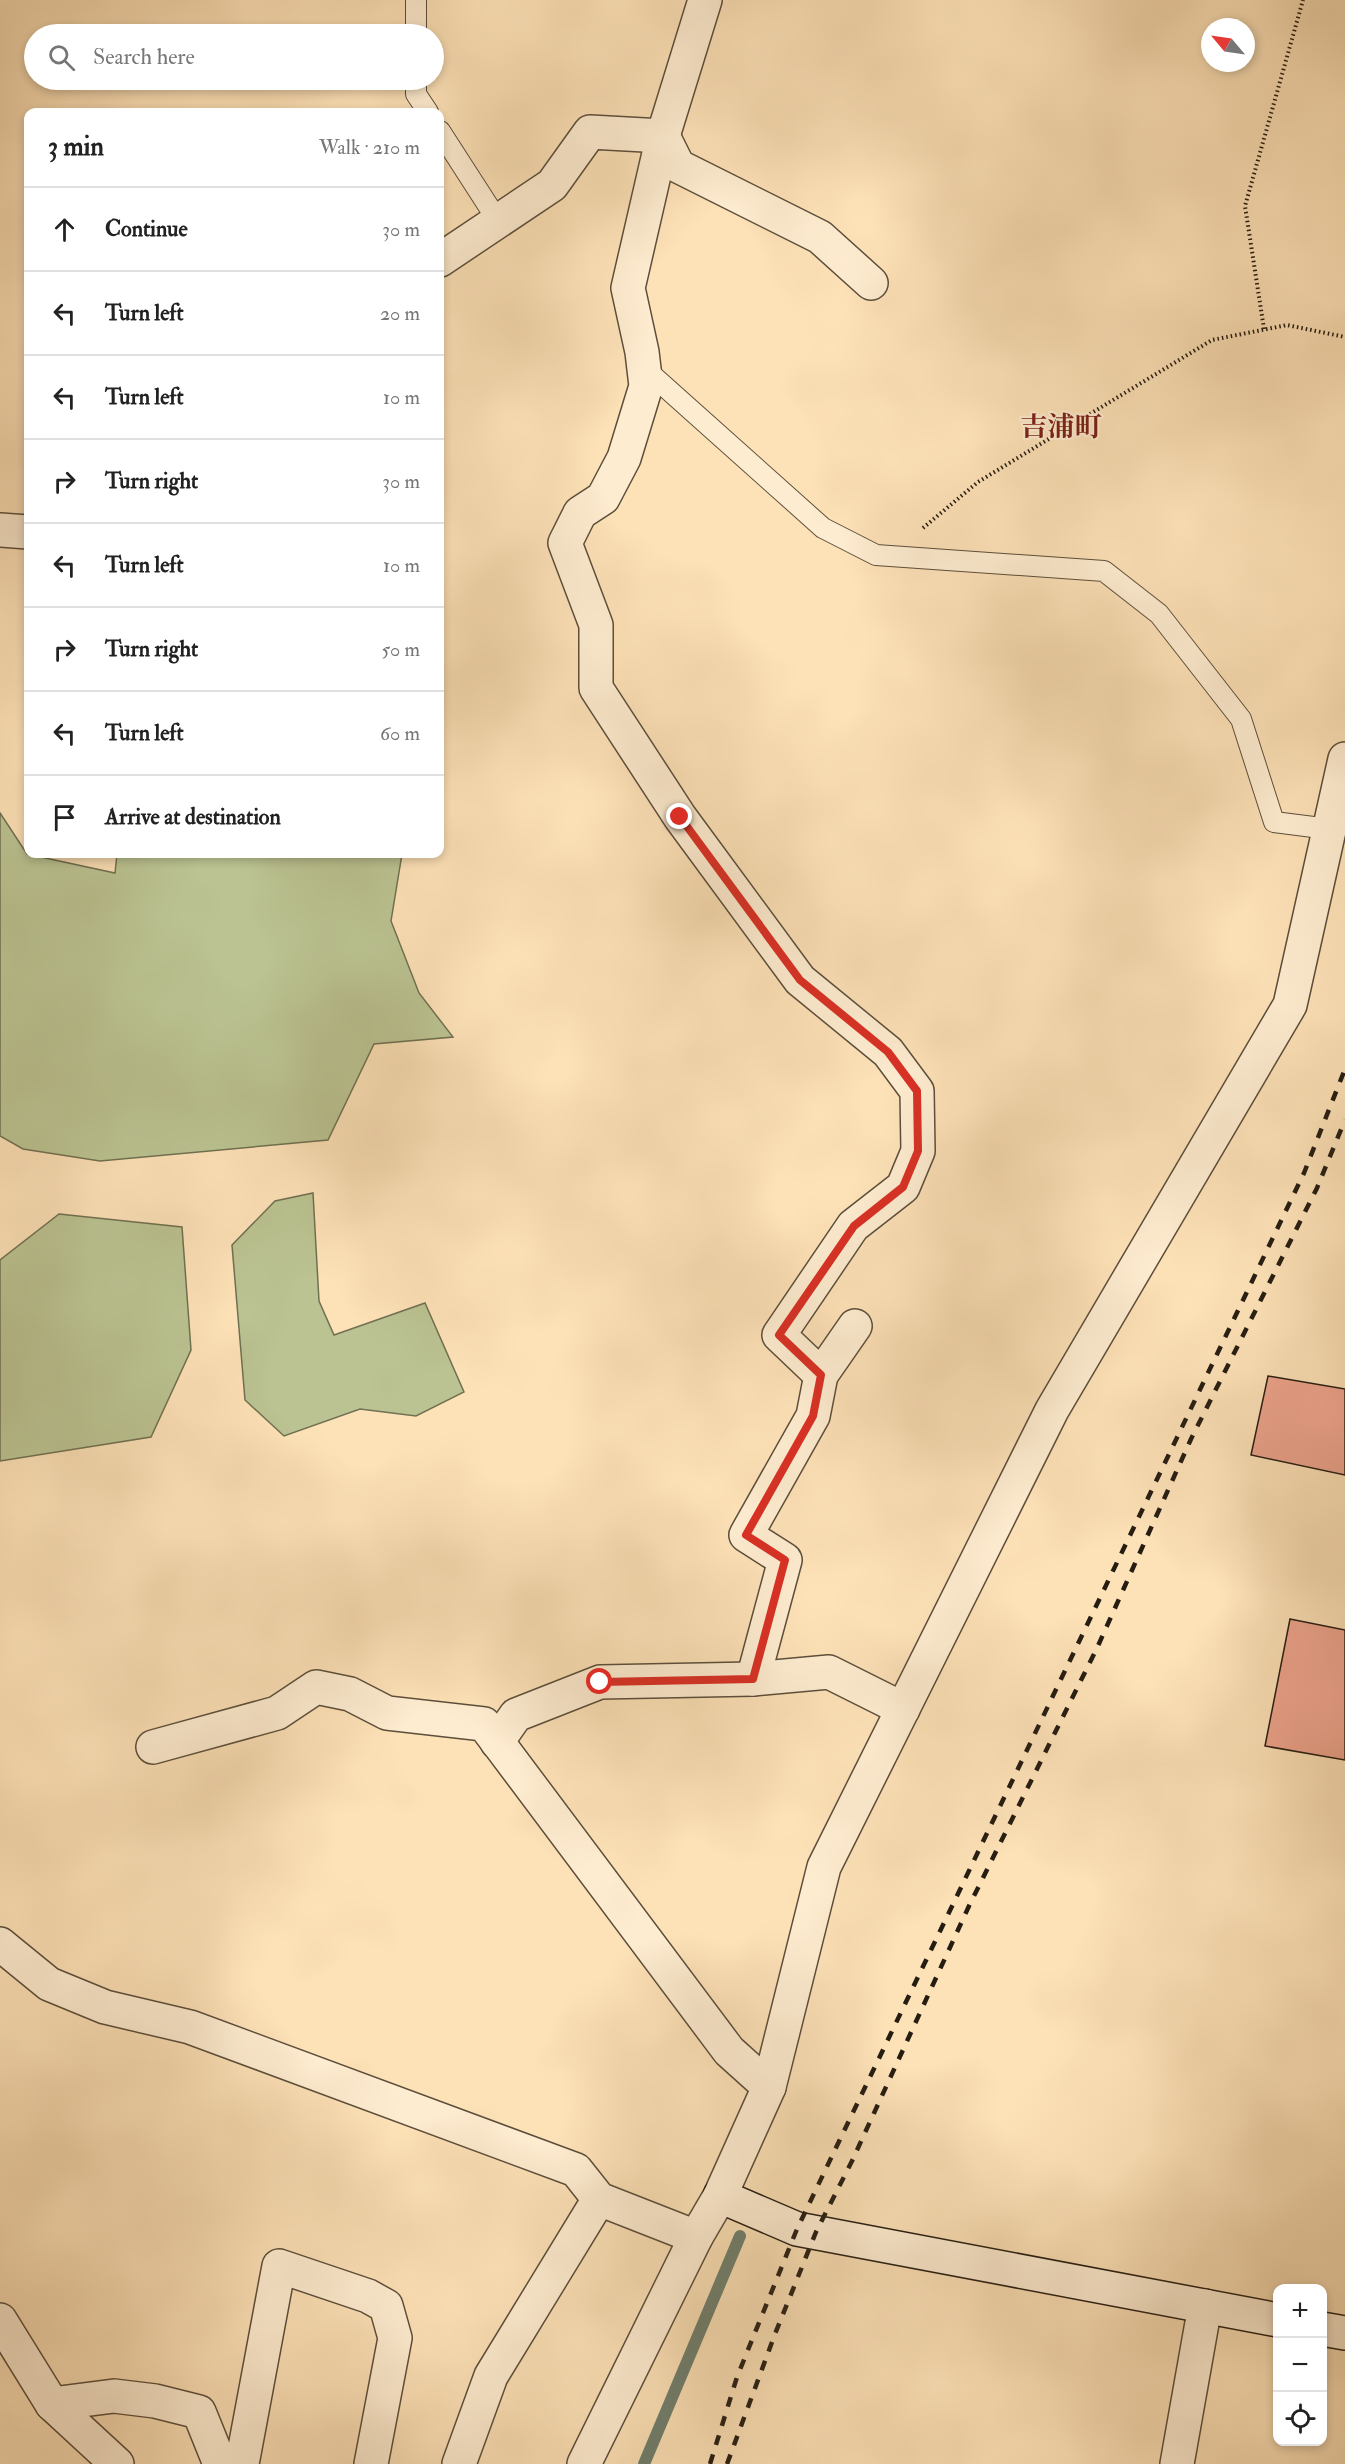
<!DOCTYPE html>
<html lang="en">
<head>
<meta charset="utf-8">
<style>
	:root { --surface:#fff; --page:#f6f6f6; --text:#222; --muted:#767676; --line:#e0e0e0 }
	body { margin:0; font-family:"IM FELL Double Pica","Noto Serif JP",serif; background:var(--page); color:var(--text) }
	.controls { position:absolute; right:18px; bottom:18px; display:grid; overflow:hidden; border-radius:12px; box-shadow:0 3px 9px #0003 }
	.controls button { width:54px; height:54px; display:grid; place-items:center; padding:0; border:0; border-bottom:2px solid var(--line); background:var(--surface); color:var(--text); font:30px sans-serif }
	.compass { position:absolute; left:1201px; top:18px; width:54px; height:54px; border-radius:50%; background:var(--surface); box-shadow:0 3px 9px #0003; rotate:299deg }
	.stop { position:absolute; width:18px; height:18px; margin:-14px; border:4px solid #d93025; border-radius:50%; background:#fff }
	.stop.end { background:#d93025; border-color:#fff; box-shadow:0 2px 6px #0008 }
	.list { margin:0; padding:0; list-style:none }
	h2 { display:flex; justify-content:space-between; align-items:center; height:78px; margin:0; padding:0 24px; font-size:26px }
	h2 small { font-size:20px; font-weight:400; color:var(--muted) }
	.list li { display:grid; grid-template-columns:39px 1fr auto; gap:18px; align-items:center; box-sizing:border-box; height:84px; padding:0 24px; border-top:2px solid var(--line) }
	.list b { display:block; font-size:22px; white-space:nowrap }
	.list em { font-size:20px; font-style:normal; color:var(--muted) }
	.icon { flex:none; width:33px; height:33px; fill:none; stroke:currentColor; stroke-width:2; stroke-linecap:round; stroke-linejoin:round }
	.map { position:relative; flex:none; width:1345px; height:2464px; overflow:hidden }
	.search { position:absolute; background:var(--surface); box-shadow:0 3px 9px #0003; left:24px; top:24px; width:420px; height:66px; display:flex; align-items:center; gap:15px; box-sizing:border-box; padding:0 21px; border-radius:33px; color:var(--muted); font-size:22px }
	.panel { position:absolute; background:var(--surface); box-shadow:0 3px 9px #0003; left:24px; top:108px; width:420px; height:750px; border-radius:12px }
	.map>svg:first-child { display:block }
	.green { fill:#bbc392; stroke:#707052; stroke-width:1.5 }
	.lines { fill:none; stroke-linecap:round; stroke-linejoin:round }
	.stream { stroke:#6f7e6d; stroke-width:12 }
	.building { fill:#eda38c; stroke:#261d12; stroke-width:1.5 }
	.lane-casing { stroke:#5c4e3b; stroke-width:22 }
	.street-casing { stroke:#5c4e3b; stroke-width:36 }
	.secondary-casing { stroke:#261d12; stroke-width:36 }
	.path { stroke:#261d12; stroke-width:4; stroke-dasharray:1.5 3; stroke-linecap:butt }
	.lane { stroke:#feecd0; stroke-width:20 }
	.street { stroke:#feecd0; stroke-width:33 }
	.secondary { stroke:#feecd0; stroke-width:33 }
	.rail { stroke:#261d12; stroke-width:4.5; stroke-dasharray:10 10; stroke-linecap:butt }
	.route { stroke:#d93025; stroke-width:8 }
	.labels { text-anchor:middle; stroke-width:4.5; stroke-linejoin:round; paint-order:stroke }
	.neighbourhood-label { font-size:27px; font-weight:bold; fill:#7a1f14; stroke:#feecd0 }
</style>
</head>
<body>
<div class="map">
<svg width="1345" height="2464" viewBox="0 0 1345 2464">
	<rect width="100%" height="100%" fill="#fde1b7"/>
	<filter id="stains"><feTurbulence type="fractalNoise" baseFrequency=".00333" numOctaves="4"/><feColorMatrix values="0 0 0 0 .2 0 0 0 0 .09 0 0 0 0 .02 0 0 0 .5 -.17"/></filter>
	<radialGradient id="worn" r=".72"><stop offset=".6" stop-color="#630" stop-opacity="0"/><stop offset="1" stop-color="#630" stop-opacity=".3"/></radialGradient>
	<!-- green -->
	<g class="green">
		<polygon points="0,813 27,854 115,873 117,854 402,854 391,921 419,993 453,1037 374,1044 328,1140 100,1161 23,1149 0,1136"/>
		<polygon points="313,1193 319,1301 334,1335 425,1303 464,1392 416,1416 360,1409 284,1436 245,1400 232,1245 275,1201"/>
		<polygon points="59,1214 182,1227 191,1350 151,1437 0,1461 0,1260"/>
	</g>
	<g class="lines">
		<!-- stream -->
		<polyline class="stream" points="644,2464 740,2236"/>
	</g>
	<!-- building -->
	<g class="building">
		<polygon points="1268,1376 1345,1389 1345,1475 1251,1455"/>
		<polygon points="1290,1619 1345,1630 1345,1760 1265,1746"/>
	</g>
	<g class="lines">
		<!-- lane casing -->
		<g class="lane-casing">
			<g id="lane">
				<polyline points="416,34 416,0"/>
				<polyline points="416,80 416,94 428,112"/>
				<polyline points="440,131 498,221"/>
				<polyline points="644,368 823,528 876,555 1104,571 1159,614 1241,719 1274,822 1329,829"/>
			</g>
		</g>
		<!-- street casing -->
		<g class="street-casing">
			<g id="street">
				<polyline points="663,136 628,288 642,352 646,386 624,458 603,498 580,513 565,543 596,625 596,688 680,817 800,980 888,1052 917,1091 918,1151 903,1187 853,1226 779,1335 821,1375"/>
				<polyline points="663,136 678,166 820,237 871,283"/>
				<polyline points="440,260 552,185 590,132 663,136 705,0"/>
				<polyline points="0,530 28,532"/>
				<polyline points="753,1679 785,1560 746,1535 813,1416 821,1375 855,1326"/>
				<polyline points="497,1742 516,1715 600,1682 753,1679 829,1672 903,1709"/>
				<polyline points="153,1747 277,1713 316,1687 350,1694 387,1713 484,1724 729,2051 769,2087"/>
				<polyline points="0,1944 49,1984 105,2007 190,2027 576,2170 599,2199 696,2237"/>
				<polyline points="0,2320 52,2404 114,2396 155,2401 199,2412 220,2464"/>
				<polyline points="52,2404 117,2464"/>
				<polyline points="242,2464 279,2266 368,2296 386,2306 395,2338 371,2464"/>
				<polyline points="459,2464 491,2376 599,2199"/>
				<polyline points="584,2464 696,2237 720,2196 769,2087 824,1867 1052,1410 1290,1005 1345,759"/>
				<polyline points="1177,2464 1205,2306"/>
			</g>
		</g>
		<!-- secondary casing -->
		<g class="secondary-casing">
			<g id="secondary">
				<polyline points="720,2196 797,2229 1278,2320"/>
				<polyline points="1322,2329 1345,2333"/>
			</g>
		</g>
		<!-- path -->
		<g class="path">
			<polyline points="1264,329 1245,206 1303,0"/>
			<polyline points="923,528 978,482 1212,340 1287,325 1345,337"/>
		</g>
		<!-- lane -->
		<use href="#lane" class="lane"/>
		<!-- street -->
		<use href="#street" class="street"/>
		<!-- secondary -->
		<use href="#secondary" class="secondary"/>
		<!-- rail -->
		<g class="rail">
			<polyline points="710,2464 737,2377 797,2229 1304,1173 1345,1069"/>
			<polyline points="727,2464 775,2334 816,2232 852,2161 969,1906 1097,1648 1191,1439 1317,1188 1345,1120"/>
		</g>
	</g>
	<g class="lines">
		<!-- route -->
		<polyline class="route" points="600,1682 753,1679 785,1560 746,1535 813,1416 821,1375 779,1335 854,1226 903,1187 918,1151 917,1091 888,1052 800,980 680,817"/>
	</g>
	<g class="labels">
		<!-- neighbourhood labels -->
		<g class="neighbourhood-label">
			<text x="1061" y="436">吉浦町</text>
		</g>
	</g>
	<rect width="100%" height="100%" filter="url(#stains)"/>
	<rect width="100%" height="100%" fill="url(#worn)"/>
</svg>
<div class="controls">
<button>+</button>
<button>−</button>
<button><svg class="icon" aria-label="locate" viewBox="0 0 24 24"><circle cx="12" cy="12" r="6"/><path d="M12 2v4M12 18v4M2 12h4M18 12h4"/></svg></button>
</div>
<svg class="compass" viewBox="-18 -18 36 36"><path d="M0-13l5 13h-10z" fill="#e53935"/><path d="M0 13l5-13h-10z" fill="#767676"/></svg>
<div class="stop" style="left:600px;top:1682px"></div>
<div class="stop end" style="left:680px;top:817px"></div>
<div class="search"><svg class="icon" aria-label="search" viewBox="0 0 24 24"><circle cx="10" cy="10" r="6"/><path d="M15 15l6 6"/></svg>Search here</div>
<section class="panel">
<h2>3 min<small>Walk · 210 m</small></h2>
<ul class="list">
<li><svg class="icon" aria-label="ahead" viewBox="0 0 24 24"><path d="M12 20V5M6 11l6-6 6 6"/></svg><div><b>Continue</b></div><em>30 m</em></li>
<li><svg class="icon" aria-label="left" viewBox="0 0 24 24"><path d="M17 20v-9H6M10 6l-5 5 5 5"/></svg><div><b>Turn left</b></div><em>20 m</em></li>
<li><svg class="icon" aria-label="left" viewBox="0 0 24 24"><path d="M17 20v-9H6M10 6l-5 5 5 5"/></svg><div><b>Turn left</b></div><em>10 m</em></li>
<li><svg class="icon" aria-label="right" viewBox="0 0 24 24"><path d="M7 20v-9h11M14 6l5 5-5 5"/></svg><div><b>Turn right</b></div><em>30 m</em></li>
<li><svg class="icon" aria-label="left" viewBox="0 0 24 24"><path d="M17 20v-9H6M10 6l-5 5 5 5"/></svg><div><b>Turn left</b></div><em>10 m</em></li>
<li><svg class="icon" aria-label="right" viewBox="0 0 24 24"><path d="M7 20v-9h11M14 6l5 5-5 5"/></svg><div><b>Turn right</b></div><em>50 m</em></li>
<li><svg class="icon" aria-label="left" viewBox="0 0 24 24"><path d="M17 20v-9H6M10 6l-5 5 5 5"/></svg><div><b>Turn left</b></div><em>60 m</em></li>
<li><svg class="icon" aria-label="arrive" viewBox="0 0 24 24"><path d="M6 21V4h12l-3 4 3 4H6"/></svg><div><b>Arrive at destination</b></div></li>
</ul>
</section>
</div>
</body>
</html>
